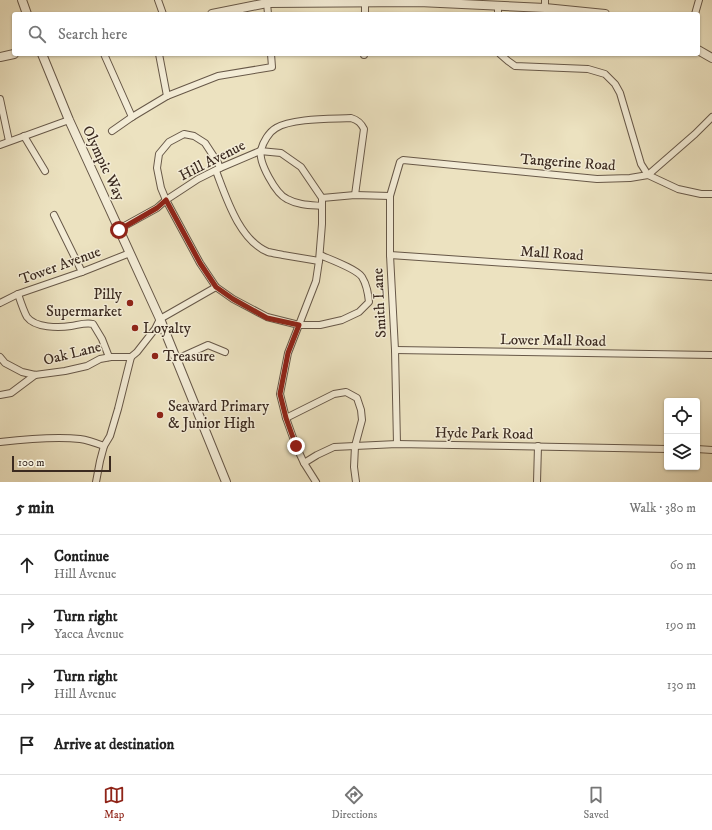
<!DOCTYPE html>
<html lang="en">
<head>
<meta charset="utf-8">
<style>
	:root { --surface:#fff; --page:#f6f6f6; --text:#222; --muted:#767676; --line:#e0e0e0; --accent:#8f2418 }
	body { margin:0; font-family:"IM FELL DW Pica",serif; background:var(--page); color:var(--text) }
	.controls { position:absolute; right:12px; bottom:12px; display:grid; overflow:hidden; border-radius:4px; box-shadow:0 1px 3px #0004 }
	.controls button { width:36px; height:36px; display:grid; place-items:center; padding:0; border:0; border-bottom:1px solid var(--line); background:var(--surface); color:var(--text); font:20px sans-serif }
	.scale { position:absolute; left:12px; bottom:10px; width:99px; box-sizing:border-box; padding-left:4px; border:2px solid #3b2a20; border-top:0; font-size:11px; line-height:14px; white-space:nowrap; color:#3b2a20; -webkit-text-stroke:3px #f3ecd6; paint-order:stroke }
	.stop { position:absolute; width:12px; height:12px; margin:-9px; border:3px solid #8f2418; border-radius:50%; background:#fff }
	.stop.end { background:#8f2418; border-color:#fff; box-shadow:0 1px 4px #0008 }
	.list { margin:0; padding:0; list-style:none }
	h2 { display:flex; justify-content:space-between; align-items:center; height:52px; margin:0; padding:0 16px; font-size:17px }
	h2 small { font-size:13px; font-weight:400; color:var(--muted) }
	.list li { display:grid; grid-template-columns:26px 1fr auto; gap:12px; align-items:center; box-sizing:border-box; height:60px; padding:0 16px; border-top:1px solid var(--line) }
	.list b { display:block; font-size:15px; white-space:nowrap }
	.list p { margin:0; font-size:13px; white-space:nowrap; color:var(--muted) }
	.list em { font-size:13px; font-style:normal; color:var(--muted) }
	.icon { flex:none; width:22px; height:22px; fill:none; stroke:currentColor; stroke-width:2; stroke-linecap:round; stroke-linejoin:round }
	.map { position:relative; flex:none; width:712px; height:482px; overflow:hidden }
	.search { position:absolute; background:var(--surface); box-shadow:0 1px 3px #0004; left:12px; right:12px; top:12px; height:44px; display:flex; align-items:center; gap:10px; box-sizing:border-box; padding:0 14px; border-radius:4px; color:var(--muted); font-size:15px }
	.sheet { height:292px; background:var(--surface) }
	nav { display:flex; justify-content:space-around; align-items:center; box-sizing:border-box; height:56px; border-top:1px solid var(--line); background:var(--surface); font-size:11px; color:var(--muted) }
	nav a { display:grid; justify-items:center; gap:2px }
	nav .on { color:var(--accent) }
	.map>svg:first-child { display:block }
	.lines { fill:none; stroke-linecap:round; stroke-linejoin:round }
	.minor-casing { stroke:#675848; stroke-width:8 }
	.tertiary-casing { stroke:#675848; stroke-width:10 }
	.minor { stroke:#f3ecd6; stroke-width:6 }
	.tertiary { stroke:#f3ecd6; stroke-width:8 }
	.route { stroke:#8f2418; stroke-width:5 }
	.poi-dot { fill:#8f2418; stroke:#f3ecd6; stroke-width:1.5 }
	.labels { text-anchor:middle; stroke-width:3; stroke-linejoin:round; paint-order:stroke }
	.street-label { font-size:15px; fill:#3b2a20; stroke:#f3ecd6 }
	.poi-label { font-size:15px; fill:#3b2a20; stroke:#f3ecd6; text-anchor:start }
</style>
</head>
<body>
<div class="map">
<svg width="712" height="482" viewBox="0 0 712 482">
	<rect width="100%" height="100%" fill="#ece2c0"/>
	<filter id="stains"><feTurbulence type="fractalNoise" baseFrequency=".005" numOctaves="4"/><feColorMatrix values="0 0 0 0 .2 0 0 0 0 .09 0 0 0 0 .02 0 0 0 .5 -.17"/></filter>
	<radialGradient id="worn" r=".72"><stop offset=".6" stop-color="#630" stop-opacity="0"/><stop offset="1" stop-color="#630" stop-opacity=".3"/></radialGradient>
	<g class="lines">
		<!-- minor casing -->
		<g class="minor-casing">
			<g id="minor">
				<polyline points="158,0 163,14"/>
				<polyline points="267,3 268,14"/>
				<polyline points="545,8 545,0"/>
				<polyline points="365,14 365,2"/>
				<polyline points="498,14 498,6"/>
				<polyline points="695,14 699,0"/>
				<polyline points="104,54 132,117"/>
				<polyline points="159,54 167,96"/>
				<polyline points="500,54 508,61 515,66 588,69 605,74 615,84 620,93 641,164 648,175 678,189 701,194 712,194"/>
				<polyline points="364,55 364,54"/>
				<polyline points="0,99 9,141"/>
				<polyline points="112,131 132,117 167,96 218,76 272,67 271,54"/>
				<polyline points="24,136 45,171"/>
				<polyline points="0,145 69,120"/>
				<path d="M220,168L218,163L205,143L194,136L184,134L169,142L159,154L157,168L161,188L166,200L200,263L216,287L233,299L267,317L299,325H320L342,320L359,312L369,302C368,293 367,285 362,277C357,269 329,259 320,255"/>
				<path d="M216,171C226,197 239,240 268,252C272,253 278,254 283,255C295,257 307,259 319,261"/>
				<polyline points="322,198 355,195 390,196"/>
				<path d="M322,206C310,205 298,205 287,199C276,194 258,162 261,150C263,142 269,132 276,128C292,118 332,119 351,118C358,120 361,123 364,129L355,195"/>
				<polyline points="54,215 82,272"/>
				<polyline points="119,229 157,208 166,200 198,179 220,168 260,151 281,153 301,167 322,198 322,224 319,261 316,281 288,353 280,394 286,418 296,446 304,463 316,482"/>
				<polyline points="390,255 712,277"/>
				<path d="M18,294C20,300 24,312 27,317C35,328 59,328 71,326C78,325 86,322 93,324L102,339L109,357"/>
				<polyline points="0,303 18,294 82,272 130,253"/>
				<polyline points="395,350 712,355"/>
				<polyline points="0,357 5,363 22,372 35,375 65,371 87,366 100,359 111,357 131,357"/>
				<polyline points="177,359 208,345 225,352"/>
				<polyline points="0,395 11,393 35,375"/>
				<polyline points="286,418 334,394 346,392 357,398 361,410 362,420 355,446 354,467 356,482"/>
				<path d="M0,442C26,439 55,436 80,439C88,440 96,443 104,446"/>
				<polyline points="397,444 395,350 390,255 390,196 400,162 403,160 597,179 630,178 648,175 695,134 712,117"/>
				<polyline points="697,449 712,450"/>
				<polyline points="304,463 317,455 334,447 397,444 667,449"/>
				<polyline points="96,482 100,461 104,446 110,436 118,409 131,357 137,352 155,329 160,319 216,287"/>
				<polyline points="537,482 538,446"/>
			</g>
		</g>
		<!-- tertiary casing -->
		<g class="tertiary-casing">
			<g id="tertiary">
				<polyline points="22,0 27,14"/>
				<polyline points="212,14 267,3 419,2 545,8 605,14"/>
				<polyline points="698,50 712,58"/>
				<polyline points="42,54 69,120 160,319 226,482"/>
				<polyline points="0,57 14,54"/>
			</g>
		</g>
		<!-- minor -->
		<use href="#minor" class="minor"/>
		<!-- tertiary -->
		<use href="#tertiary" class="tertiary"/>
	</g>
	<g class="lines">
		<!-- route -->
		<polyline class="route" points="119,230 157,208 166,200 200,263 216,287 233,299 267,318 299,325 288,353 280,394 286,418 296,446"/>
	</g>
	<!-- markers -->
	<g class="poi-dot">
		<circle cx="130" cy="303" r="4"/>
		<circle cx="135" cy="328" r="4"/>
		<circle cx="155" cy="356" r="4"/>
		<circle cx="160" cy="415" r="4"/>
	</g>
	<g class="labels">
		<!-- street labels -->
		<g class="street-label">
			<text transform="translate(212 160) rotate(-27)" y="5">Hill Avenue</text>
			<text transform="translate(568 162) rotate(4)" y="5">Tangerine Road</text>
			<text transform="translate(104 163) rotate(65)" y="5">Olympic Way</text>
			<text transform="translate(552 253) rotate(4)" y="5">Mall Road</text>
			<text transform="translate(60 265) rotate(-20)" y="5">Tower Avenue</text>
			<text transform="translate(379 303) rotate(-93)" y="5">Smith Lane</text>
			<text transform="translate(553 340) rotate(1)" y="5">Lower Mall Road</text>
			<text transform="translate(72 353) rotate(-14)" y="5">Oak Lane</text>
			<text transform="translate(484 433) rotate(1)" y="5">Hyde Park Road</text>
		</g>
		<!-- poi labels -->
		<g class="poi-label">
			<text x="122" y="299" text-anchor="end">Pilly<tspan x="122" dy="17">Supermarket</tspan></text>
			<text x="143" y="333">Loyalty</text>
			<text x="163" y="361">Treasure</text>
			<text x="168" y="411">Seaward Primary<tspan x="168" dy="17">&amp; Junior High</tspan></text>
		</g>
	</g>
	<rect width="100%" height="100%" filter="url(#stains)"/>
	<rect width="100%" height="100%" fill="url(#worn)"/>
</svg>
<div class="controls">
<button><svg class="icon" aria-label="locate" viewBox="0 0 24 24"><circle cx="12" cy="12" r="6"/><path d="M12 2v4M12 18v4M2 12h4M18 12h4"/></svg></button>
<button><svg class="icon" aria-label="layers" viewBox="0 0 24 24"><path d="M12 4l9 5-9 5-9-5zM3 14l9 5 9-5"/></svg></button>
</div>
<div class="scale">100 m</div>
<div class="stop" style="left:119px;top:230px"></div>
<div class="stop end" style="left:296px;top:446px"></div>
<div class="search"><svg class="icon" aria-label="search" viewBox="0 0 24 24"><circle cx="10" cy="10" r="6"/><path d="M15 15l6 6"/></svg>Search here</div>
</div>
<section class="sheet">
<h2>5 min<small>Walk · 380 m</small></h2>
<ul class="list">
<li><svg class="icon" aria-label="ahead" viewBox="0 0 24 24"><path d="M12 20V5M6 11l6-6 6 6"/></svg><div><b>Continue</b><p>Hill Avenue</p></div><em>60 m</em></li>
<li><svg class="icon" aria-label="right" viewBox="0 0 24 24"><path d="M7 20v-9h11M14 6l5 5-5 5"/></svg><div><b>Turn right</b><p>Yacca Avenue</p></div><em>190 m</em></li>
<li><svg class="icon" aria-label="right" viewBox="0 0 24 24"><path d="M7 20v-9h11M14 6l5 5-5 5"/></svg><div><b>Turn right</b><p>Hill Avenue</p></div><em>130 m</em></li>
<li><svg class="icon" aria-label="arrive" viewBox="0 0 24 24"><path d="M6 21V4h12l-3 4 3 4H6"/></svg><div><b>Arrive at destination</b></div></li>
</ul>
</section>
<nav>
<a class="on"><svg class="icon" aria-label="map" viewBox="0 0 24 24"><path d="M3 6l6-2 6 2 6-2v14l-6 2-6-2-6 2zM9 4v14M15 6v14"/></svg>Map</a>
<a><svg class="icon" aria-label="directions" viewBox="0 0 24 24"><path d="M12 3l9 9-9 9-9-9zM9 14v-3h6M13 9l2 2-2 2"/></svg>Directions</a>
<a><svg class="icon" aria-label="saved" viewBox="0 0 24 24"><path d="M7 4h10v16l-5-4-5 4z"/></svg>Saved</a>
</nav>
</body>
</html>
